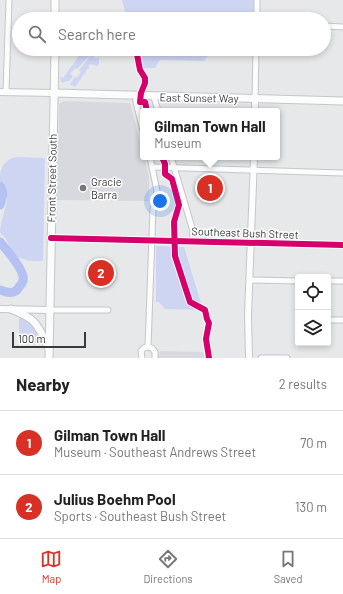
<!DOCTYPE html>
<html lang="en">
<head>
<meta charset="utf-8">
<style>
	:root { --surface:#fff; --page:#f6f6f6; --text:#222; --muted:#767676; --line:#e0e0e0; --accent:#d93025 }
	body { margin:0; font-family:Barlow,sans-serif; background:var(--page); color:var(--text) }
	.controls { position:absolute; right:12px; bottom:12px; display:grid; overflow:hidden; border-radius:4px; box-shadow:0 2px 6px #0003 }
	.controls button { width:36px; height:36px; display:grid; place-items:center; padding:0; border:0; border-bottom:1px solid var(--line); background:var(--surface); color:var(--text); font:20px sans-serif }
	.scale { position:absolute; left:12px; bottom:10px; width:74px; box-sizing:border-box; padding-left:4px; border:2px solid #3a3a3b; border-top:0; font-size:11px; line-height:14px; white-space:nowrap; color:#3a3a3b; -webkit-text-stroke:3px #fff; paint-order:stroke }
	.you { position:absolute; left:160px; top:201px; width:14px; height:14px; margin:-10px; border:3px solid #fff; border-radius:50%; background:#1a73e8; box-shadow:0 0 0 6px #1a73e833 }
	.badge { display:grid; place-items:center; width:26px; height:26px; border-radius:50%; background:var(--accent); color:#fff; font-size:13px; font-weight:700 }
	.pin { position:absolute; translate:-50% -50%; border:2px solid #fff; box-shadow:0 1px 4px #0006 }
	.popup { position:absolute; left:140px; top:108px; width:140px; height:52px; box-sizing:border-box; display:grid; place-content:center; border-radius:4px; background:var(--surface); filter:drop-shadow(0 1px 3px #0005); font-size:13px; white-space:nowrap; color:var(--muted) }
	.popup b { font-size:15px; color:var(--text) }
	.popup::after { content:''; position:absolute; left:50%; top:100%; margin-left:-8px; border:8px solid transparent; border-top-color:var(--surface) }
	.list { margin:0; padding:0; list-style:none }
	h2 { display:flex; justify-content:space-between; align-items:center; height:52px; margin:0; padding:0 16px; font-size:17px }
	h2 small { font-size:13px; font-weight:400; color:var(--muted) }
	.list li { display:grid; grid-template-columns:26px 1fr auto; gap:12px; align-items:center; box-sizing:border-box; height:64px; padding:0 16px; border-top:1px solid var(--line) }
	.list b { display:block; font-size:15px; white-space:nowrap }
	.list p { margin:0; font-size:13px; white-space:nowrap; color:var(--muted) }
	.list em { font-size:13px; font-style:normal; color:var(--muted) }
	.icon { flex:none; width:22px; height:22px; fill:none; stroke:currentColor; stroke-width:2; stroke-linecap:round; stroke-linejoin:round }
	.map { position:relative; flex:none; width:343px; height:358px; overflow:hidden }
	.search { position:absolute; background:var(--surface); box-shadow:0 2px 6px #0003; left:12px; right:12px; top:12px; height:44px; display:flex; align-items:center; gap:10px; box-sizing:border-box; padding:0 14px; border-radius:22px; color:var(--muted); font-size:15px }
	.sheet { height:180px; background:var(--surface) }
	nav { display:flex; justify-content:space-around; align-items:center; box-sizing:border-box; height:56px; border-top:1px solid var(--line); background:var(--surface); font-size:11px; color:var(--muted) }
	nav a { display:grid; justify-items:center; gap:2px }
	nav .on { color:var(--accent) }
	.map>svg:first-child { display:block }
	.built { fill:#d7d9df }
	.green { fill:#ced5f2 }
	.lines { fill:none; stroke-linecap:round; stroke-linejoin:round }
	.river { stroke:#b6c1f3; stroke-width:9 }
	.minor-casing { stroke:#c5c6c7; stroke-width:7 }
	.tertiary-casing { stroke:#c5c6c7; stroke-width:8 }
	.secondary-casing { stroke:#c5c6c7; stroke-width:9 }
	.minor { stroke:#fbfcfc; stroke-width:5 }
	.tertiary { stroke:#fbfcfc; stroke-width:6 }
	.secondary { stroke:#fbfcfc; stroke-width:7 }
	.cycleway-casing { stroke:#fff; stroke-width:8 }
	.cycleway { stroke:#d6006c; stroke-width:6 }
	.poi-dot { fill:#777778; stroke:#fff; stroke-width:1.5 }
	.labels { text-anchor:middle; stroke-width:3; stroke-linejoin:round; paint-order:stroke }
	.street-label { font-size:11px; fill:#3a3a3b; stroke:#fff }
	.poi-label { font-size:11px; fill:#3a3a3b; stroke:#fff; text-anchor:start }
</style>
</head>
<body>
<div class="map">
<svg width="343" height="358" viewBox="0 0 343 358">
	<rect width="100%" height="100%" fill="#e7e8e9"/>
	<!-- built -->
	<g class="built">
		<polygon points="64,101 130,103 143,152 143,157 144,157 149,176 149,201 57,200 59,104"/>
		<polygon points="160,351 203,352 205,358 158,358"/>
	</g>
	<!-- green -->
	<g class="green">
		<polygon points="122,0 255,0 254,19 127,19"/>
		<polygon points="72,49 83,49 84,53 91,54 77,69 75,68 70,74 73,76 69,81 66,81 64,83 61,82 60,76 63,78 79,56 72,51"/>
		<path d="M133,49H222C213,50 209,54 204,61L161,60L159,61L155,68H137Z"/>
		<polygon points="92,54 94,55 94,58 99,58 99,64 97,66 90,64 89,65 89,69 87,69 85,74 84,74 75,87 70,84 75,77 77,78 81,72 79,70"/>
		<path d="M17,157L45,158L43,261H30L14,256C11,251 9,245 6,239C5,236 1,235 0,232C0,217 16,191 0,181C0,168 3,160 17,157Z"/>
		<polygon points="156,246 184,247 203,310 165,309 159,302 156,302"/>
		<path d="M19,317C32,322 37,330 41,343H19Z"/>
	</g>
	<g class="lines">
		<!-- river -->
		<g class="river">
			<path d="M0,186C5,193 2,198 0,205"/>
			<path d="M0,242C6,249 21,267 23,276C24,280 22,284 19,287C15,295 7,293 0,290"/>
		</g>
		<!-- minor casing -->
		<g class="minor-casing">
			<g id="minor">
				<polyline points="257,19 257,0"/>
				<polyline points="324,26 343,27"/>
				<polyline points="6,92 9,0"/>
				<polyline points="136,96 136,102 143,131"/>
				<polyline points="154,97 158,111"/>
				<polyline points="255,99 256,49"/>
				<polyline points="171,157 193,231 193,241"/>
				<polyline points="152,167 343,173"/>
				<polyline points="51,238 343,245"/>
				<polyline points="250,280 298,281"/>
				<polyline points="328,281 343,281"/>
				<polyline points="50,310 108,310"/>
				<polyline points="328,320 343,320"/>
				<polyline points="148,347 153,209 157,191 150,157"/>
				<path d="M142,358L141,351C145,345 152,346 155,352V358"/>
				<polyline points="261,358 287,358"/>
			</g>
		</g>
		<!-- tertiary casing -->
		<g class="tertiary-casing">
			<g id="tertiary">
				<polyline points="0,92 54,93"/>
				<polyline points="255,111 255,99"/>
				<polyline points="0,309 50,310"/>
				<polyline points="249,358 248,315 254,157"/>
			</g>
		</g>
		<!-- secondary casing -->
		<g class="secondary-casing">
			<g id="secondary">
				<polyline points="55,19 55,0"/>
				<polyline points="54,93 343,101"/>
				<path d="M11,309C36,319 37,323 48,347"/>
				<polyline points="49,358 55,49"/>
			</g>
		</g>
		<!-- minor -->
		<use href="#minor" class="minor"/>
		<!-- tertiary -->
		<use href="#tertiary" class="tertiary"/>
		<!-- secondary -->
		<use href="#secondary" class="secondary"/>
		<!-- cycleway casing -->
		<g class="cycleway-casing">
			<g id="cycleway">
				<polyline points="136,49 140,70 145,78 145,83 141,93 140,102 145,102 147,111"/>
				<polyline points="162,157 165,164 165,174 172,179 179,205 174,222 175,256 190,302 205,310 207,319 209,323 206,339 209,358"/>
				<polyline points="51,238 343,245"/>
			</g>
		</g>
		<!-- cycleway -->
		<use href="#cycleway" class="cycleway"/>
	</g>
	<!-- markers -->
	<circle class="poi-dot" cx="83" cy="188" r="4"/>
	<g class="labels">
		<!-- street labels -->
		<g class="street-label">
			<text transform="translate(199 98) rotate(1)" y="4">East Sunset Way</text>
			<text transform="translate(52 178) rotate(-89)" y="4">Front Street South</text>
			<text transform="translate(245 233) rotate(2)" y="4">Southeast Bush Street</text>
		</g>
		<!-- poi labels -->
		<g class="poi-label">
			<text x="91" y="186">Gracie<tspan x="91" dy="13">Barra</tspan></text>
		</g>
	</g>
</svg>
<div class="controls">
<button><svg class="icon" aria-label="locate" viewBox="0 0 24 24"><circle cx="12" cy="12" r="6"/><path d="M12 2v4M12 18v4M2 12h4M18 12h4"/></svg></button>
<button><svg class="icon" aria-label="layers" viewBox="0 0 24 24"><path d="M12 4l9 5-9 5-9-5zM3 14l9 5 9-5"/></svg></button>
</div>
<div class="scale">100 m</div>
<div class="you"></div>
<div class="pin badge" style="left:210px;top:188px">1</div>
<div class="popup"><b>Gilman Town Hall</b>Museum</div>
<div class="pin badge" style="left:101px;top:273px">2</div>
<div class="search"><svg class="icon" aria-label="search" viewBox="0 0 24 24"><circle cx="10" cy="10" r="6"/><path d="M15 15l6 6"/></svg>Search here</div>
</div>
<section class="sheet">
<h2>Nearby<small>2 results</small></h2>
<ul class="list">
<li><span class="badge">1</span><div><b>Gilman Town Hall</b><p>Museum · Southeast Andrews Street</p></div><em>70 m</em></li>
<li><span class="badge">2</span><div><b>Julius Boehm Pool</b><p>Sports · Southeast Bush Street</p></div><em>130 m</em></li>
</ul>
</section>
<nav>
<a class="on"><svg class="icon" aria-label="map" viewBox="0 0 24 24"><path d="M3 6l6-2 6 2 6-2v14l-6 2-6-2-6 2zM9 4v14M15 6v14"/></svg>Map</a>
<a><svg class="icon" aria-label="directions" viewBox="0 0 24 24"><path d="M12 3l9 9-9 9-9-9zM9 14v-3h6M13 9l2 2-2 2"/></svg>Directions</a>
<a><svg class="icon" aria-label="saved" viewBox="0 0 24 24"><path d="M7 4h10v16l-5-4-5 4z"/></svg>Saved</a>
</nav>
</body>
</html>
